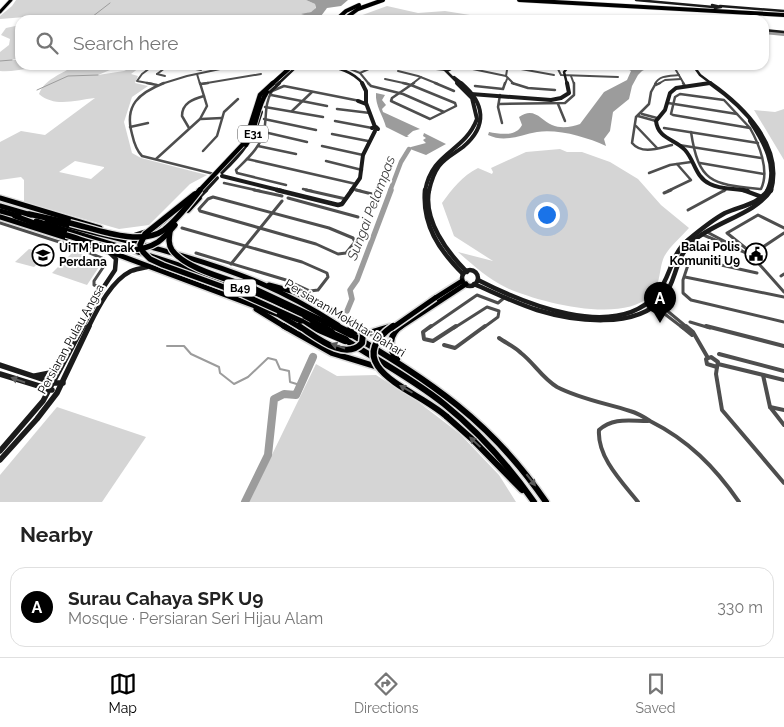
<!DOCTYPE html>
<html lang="en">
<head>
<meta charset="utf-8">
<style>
	:root { --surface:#fff; --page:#f2f2f2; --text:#222; --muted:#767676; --line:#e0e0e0; --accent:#000 }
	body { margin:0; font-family:Raleway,sans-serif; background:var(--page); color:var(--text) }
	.you { position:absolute; left:546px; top:214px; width:18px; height:18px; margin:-12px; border:4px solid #fff; border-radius:50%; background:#1a73e8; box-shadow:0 0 0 8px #1a73e833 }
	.badge { display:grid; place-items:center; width:32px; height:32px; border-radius:50%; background:var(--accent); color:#fff; font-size:16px; font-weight:700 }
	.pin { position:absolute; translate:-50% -41px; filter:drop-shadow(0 1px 2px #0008) }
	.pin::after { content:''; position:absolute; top:26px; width:18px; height:15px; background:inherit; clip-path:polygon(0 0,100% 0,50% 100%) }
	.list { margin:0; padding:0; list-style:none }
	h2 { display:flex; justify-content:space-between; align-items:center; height:65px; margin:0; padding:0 20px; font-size:21px }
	h2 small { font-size:16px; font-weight:400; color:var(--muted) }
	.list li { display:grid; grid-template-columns:32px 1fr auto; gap:15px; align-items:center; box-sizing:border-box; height:80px; margin:0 10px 10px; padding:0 10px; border:1px solid var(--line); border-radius:15px }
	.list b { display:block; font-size:19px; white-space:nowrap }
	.list p { margin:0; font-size:16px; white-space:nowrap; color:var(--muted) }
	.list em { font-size:16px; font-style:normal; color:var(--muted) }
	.icon { flex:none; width:28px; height:28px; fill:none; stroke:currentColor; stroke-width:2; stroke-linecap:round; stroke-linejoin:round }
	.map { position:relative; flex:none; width:784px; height:502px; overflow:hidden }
	.search { position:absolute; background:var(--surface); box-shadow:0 1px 4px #0004; left:15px; right:15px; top:15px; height:55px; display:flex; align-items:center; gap:12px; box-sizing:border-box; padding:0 18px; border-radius:15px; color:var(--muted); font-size:19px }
	.sheet { height:155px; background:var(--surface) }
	nav { display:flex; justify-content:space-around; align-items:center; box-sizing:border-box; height:70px; border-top:1px solid var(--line); background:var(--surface); font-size:14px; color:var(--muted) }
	nav a { display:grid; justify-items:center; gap:2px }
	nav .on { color:var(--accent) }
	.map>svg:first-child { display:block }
	.green { fill:#d5d5d5; fill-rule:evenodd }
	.water { fill:#9c9c9c }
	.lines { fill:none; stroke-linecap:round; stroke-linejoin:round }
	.stream-far1 { stroke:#9c9c9c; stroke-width:1 }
	.stream { stroke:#9c9c9c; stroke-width:2 }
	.river-far3 { stroke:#9c9c9c; stroke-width:4 }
	.river-far2 { stroke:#9c9c9c; stroke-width:4.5 }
	.river-far1 { stroke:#9c9c9c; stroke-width:5.5 }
	.river { stroke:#9c9c9c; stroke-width:8 }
	.primary-far2-casing { stroke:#dbdbdb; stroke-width:4.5 }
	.primary-far1-casing { stroke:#dbdbdb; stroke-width:8 }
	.primary-casing { stroke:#dbdbdb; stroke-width:9 }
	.highway-far2-casing { stroke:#dbdbdb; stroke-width:5 }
	.highway-far1-casing { stroke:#dbdbdb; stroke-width:8 }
	.highway-casing { stroke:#dbdbdb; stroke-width:10 }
	.street-far3 { stroke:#4e4e4e; stroke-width:2 }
	.street-far2 { stroke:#4e4e4e; stroke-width:2.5 }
	.street-far1 { stroke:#4e4e4e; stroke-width:3 }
	.street { stroke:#4e4e4e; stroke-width:4 }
	.secondary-far3 { stroke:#1b1b1b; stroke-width:2.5 }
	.secondary-far2 { stroke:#1b1b1b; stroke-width:4 }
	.secondary-far1 { stroke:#1b1b1b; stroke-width:4.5 }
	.secondary { stroke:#1b1b1b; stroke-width:5.5 }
	.primary-far2 { stroke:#000; stroke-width:3 }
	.primary-far1 { stroke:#000; stroke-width:5 }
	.primary { stroke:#000; stroke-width:6 }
	.highway-far2 { stroke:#000; stroke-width:4 }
	.highway-far1 { stroke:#000; stroke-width:5.5 }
	.highway { stroke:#000; stroke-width:8 }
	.primary-bridge-far1-casing { stroke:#dbdbdb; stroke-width:8; stroke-linecap:butt }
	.primary-bridge-casing { stroke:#dbdbdb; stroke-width:9; stroke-linecap:butt }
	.highway-bridge-far2-casing { stroke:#dbdbdb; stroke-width:5; stroke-linecap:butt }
	.highway-bridge-far1-casing { stroke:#dbdbdb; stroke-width:6; stroke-linecap:butt }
	.highway-bridge-casing { stroke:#dbdbdb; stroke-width:8; stroke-linecap:butt }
	.primary-bridge-far1 { stroke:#000; stroke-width:5 }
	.primary-bridge { stroke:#000; stroke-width:6 }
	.highway-bridge-far2 { stroke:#000; stroke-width:4 }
	.highway-bridge-far1 { stroke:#000; stroke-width:4.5 }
	.highway-bridge { stroke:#000; stroke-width:5.5 }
	.oneway { fill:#595959 }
	.oneway2 { fill:#5f5f5f }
	.labels { text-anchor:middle; stroke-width:4; stroke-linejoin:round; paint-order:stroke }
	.shield { fill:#fff; stroke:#4c4c4c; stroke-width:1 }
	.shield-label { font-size:11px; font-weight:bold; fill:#000 }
	.poi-label { font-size:12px; font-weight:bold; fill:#000; stroke:#fff; text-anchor:end }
	.street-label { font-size:12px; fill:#000; stroke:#fff }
	.water-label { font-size:14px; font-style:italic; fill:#3d3d3d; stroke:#fff }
</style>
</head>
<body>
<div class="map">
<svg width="784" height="502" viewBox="0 0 784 502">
	<rect width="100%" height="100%" fill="#fff"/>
	<!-- green -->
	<g class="green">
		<polygon points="16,0 306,0 315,4 316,10 305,14 311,17 310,20 24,20 25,17 0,19 0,16 12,6"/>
		<polygon points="387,6 418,13 445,11 495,19 354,20 357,17"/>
		<path d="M20,25V58L11,60H20V65H122L98,75L124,71L136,65H143L131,74L138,76L135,83L148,86L132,97L124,122L132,153L141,158L207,175L190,184L149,225L119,229L24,202V180L21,177L0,180V142L21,131L45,135L95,98C76,100 55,108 39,94C45,79 60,75 72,67C48,60 22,73 0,71V52L9,45L10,39L1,35L6,28ZM75,161L104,167V168L91,179L59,172Z"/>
		<polygon points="784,109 784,160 754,110 775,112"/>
		<path d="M560,149L567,152H582L610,162L638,179L661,205L689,228C681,237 669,247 664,257C658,271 662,283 650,296C621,324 539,302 507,288C488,279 473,265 458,252L493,261L454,236L442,203C453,188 462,176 478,168L492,174L493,172L491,168L526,152Z"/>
		<polygon points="29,249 48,254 34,267 15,262"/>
		<polygon points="75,250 101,264 87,285 52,273"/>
		<polygon points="316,364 337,376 376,375 417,401 460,434 499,475 516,502 249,502"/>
		<polygon points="57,407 146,437 102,502 0,502 0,475"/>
	</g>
	<!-- water -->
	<g class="water">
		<polygon points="306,0 348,0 341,6 327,8 318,20 310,20 311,17 301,14 311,12 316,8 315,4"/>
		<path d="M580,65H654L642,71L638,75L632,86L629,99L613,112L610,131L604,139L606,146C586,137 559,129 537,132C520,135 505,143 488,135L489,132C500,134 516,137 522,125L519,117C534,106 541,120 552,125C561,129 572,127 580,124L604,92L627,80L631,71L624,67Z"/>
		<path d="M376,93L385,95L382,100L386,105L382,109L383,112L420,129L413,131L407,136L409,137H406L386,127C383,115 375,106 376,93Z"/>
		<polygon points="424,133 446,144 426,155 410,149 404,153 411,147 426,143 423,140 426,138 423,136"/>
	</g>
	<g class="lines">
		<!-- stream-far1 -->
		<g class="stream-far1">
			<polyline points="88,20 110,3"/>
			<polyline points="0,61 12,60"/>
			<polyline points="37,90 68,76 98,75"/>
		</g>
		<!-- stream -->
		<polyline class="stream" points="167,346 184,346 191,354 219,367 220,373 234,384 248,377 268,358 276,360 280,369 289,371 290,382 300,385"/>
		<!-- river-far3 -->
		<polyline class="river-far3" points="764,32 784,34"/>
		<!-- river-far2 -->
		<polyline class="river-far2" points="390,191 401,162 409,149"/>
		<!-- river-far1 -->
		<polyline class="river-far1" points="347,311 352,299 350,290 357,280 391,190"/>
		<!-- river -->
		<polyline class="river" points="245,502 268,455 274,399 284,394 296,395 313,357"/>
		<!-- primary-far2 casing -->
		<g class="primary-far2-casing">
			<polyline id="primary-far2" points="0,12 11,0"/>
		</g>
		<!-- primary-far1 casing -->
		<g class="primary-far1-casing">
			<g id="primary-far1">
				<polyline points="0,198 100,228"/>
				<polyline points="0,206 31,215"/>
				<polyline points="0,211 19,216"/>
				<polyline points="0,217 108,251 279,315"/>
				<path d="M47,220C118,240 192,254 260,283C288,295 313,309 338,325"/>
				<polyline points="36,221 124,248"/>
				<path d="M132,250C198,271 265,291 325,328"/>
				<polyline points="269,285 295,292"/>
				<polyline points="432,300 462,281"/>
				<polyline points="256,309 287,328"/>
				<polyline points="387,328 389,327"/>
				<polyline points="399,328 466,284"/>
			</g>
		</g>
		<!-- primary casing -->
		<g class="primary-casing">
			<g id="primary">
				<polyline points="284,326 332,353 381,368"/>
				<polyline points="323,326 332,332"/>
				<polyline points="349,330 369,333 389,327"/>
				<path d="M349,333C431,382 491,421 546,502"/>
				<path d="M344,339C377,360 413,379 444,404C479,432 508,465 534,502"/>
				<path d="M397,359C388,349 389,334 401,326"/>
				<polyline points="446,416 472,439 522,490"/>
			</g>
		</g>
		<!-- highway-far2 casing -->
		<g class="highway-far2-casing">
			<g id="highway-far2">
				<polyline points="519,0 784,15"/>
				<polyline points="336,20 346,11 359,5"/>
				<polyline points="343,20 358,9 383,0"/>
			</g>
		</g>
		<!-- highway-far1 casing -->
		<g class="highway-far1-casing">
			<g id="highway-far1">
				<polyline points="188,210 199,198"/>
				<polyline points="29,214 70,223"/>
				<polyline points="15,216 66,235"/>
				<polyline points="255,289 338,328"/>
				<polyline points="301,321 314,328"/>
			</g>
		</g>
		<!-- highway casing -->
		<g class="highway-casing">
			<g id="highway">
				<polyline points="312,326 345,340"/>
				<polyline points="335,326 351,334"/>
			</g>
		</g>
		<!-- street-far3 -->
		<g class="street-far3">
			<polyline points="174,65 201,70"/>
			<polyline points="340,65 360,73 369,84"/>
			<polyline points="404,65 444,70"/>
			<polyline points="511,65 507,70 506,76 514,84"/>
			<polyline points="539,65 558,69"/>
			<polyline points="561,65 558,69 561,75 618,77"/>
			<polyline points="673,65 684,84"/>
			<polyline points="463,67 506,76"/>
			<polyline points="510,67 554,75"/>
			<polyline points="398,71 418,76 438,84"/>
			<polyline points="360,73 371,68 369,65"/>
			<polyline points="157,74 169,65"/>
			<polyline points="157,74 165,76"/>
			<polyline points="197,74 200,84"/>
			<polyline points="571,76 574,84"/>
			<polyline points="385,79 408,84"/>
			<polyline points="153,84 137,81 142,74 154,65"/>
			<polyline points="161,84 187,76 239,65"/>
			<polyline points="201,84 261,74"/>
			<polyline points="412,84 421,77"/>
			<polyline points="505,84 507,79"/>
			<path d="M655,84C659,75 670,76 679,75"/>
			<polyline points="658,84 665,80 681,79"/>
		</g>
		<!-- street-far2 -->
		<g class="street-far2">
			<polyline points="147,83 157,85"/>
			<path d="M164,83C139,93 124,105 132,134C134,143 136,150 142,156L214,174"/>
			<polyline points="368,83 371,86 403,94 444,112"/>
			<polyline points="403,83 411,85"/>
			<polyline points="435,83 454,91"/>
			<polyline points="512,83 528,88 555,90"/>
			<path d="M656,83L651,92L649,104L636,117L632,143C642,155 659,148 672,145"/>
			<polyline points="683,83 685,86"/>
			<polyline points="201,84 208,83"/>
			<polygon points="411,85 455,103 456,106 430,119 391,101 392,98"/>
			<polyline points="411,85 414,83"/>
			<polyline points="656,85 660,83"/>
			<polyline points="475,86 503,89 505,83"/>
			<polygon points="680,94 724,100 750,128 673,115 671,114 675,97"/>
			<polyline points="271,95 327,106"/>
			<polyline points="500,95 498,107 502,123"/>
			<polyline points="668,103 737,114"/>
			<polyline points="499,104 565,103 574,95 574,83"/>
			<polyline points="558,104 565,121"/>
			<polyline points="265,107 323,117"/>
			<polyline points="337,109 370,113"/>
			<polyline points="292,111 312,92"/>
			<polyline points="642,114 657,118"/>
			<polyline points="638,116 656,121"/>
			<polyline points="201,119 222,118"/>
			<polyline points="264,119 316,130"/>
			<polyline points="335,121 372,128"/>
			<polyline points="636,126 657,148"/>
			<polyline points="130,127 148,123"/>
			<path d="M189,128L182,116C182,103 193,99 204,96"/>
			<polyline points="664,128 758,143"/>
			<polyline points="264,132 307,142"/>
			<path d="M691,132C699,184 712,184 761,189C770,171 759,144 750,128"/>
			<polyline points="332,134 368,141"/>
			<polyline points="679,145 761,158"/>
			<polyline points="258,146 296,154"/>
			<polyline points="322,146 363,155"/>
			<polyline points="203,151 217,136 224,112 238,99"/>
			<polyline points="156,159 200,119 207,106 200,83"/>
			<polyline points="247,159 356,184"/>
			<polyline points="326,161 362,170"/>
			<polyline points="700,163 764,174"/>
			<polyline points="649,173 670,165 691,162"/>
			<polyline points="224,183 260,191"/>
			<path d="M286,185L237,173L236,170C247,159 261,147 264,131C267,117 264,104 272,91L284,86L360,101"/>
			<polyline points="303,189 312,191"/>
			<polyline points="353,189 361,191"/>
			<polyline points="668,191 691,180 677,164"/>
			<polyline points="724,191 726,188"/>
		</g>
		<!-- street-far1 -->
		<g class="street-far1">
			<polyline points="254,190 282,196"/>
			<polyline points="306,190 346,199"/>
			<polyline points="356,190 372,194"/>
			<polyline points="664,193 671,190"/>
			<polygon points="213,197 329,228 353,238 355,242 346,253 338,254 316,244 200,211 199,209 208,199"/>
			<polyline points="288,198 358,217"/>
			<polyline points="688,210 725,190"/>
			<polyline points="0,223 78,248 104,259 106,263 94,281 94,285 103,288"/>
			<polyline points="182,228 302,262 327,273 328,277 318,290 310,291 286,280 196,253"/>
			<polyline points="707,232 741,250"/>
			<polyline points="701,234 751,255 784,292"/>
			<polyline points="748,250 727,233 758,215 784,228"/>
			<polyline points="751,255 784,233"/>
			<polyline points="231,264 282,201"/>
			<polyline points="757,273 694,259 689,262 683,280 683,293 691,300 784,322"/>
			<polyline points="781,276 784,274"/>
			<polyline points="685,277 784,297"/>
			<polyline points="653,299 688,328"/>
			<polyline points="649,302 683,328"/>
			<polyline points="690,322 710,328"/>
			<polyline points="429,328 477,295 498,303 504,298"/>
			<polyline points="454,328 487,307 499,311 498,317 483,328"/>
		</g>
		<!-- street -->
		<g class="street">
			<polyline points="431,326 423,332 424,339 433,341 456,326"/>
			<polyline points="681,326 692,335"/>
			<polyline points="686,326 693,332 708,358"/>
			<polyline points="706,326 784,346"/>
			<path d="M499,338C506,343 515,347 521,353C534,363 542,378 557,387C580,399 605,403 630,411C637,413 644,417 650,421C688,440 715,467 739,502"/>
			<polyline points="444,345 455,348 485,326"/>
			<polyline points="719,354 784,371"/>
			<polygon points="711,357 718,362 717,367 707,364 706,359"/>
			<polyline points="718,364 784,380"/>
			<polyline points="717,367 716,374 722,410 784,483"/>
			<polyline points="763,375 770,407 784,425"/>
			<polyline points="770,407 784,410"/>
			<path d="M638,502C622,482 597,457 599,430C613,417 630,421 648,421"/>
		</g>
		<!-- secondary-far3 -->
		<g class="secondary-far3">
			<polyline points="636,0 713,7"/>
			<polygon points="712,5 721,7 715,8"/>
			<polyline points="720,6 784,11"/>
			<polyline points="764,30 784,32"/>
			<path d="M322,65C338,68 353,71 363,84"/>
			<polyline points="693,65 700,75 712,84"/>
			<polyline points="447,71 453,68 448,66 443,68 459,84"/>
			<polyline points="454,77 463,84"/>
			<polyline points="278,84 298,65"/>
			<polyline points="567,84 564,72 570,65"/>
			<polyline points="702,84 710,83"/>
		</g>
		<!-- secondary-far2 -->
		<g class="secondary-far2">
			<polyline points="362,83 366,91 366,103 375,127"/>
			<path d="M710,83L676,88L670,93L665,110L656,121C658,139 675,139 685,150C695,161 695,177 710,184C721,190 736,188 748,191"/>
			<path d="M710,83C743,106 784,146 771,191"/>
			<polyline points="471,94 551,100 561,98 569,93 567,83"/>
			<polyline points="266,95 279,83"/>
			<polyline points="358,101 366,104"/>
			<path d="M750,121C763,141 779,167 767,191"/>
			<polyline points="372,128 376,127 378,129"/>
			<path d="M222,172C241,154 254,138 261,112"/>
			<polyline points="222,176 282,191"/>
			<polyline points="205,191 217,178"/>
			<polyline points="351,191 360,178 363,155 375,131"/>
			<path d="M425,191C432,151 464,153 477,119L472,98L457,83"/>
			<path d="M429,191C431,182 433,174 439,166C445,158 455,153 463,147C488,126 485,103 461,83"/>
		</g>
		<!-- secondary-far1 -->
		<g class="secondary-far1">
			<polyline points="277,190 338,205 342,204 352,190"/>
			<path d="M425,190C422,225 439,250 463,274"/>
			<path d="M429,190C423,220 447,252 467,272"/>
			<polyline points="743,190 762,197"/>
			<polyline points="198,198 206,190"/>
			<polyline points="135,235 154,229 179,209"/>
			<circle cx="470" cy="278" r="8"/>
			<path d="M478,280C523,303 614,342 656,295C671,278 670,255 688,240C700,230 712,220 725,213C740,206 758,205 768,190"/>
			<path d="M474,284C495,293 515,303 537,310C573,321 636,330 663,298C677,281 674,258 693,241C716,221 756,214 771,190"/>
			<polyline points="82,328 103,288 115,270 116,259 108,251"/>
			<path d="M88,328C98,308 111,281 131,271C136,269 142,268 147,267"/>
		</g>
		<!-- secondary -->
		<g class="secondary">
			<polyline points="0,365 54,383 63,383"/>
			<polyline points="0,374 52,390"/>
			<polyline points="35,376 50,373 61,364"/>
			<polyline points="0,451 43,401 83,326"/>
			<polyline points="0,460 37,419 57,393 89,326"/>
		</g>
		<!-- primary-far2 -->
		<use href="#primary-far2" class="primary-far2"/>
		<!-- primary-far1 -->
		<use href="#primary-far1" class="primary-far1"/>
		<!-- primary -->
		<use href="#primary" class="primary"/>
		<!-- highway-far2 -->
		<use href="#highway-far2" class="highway-far2"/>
		<!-- highway-far1 -->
		<use href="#highway-far1" class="highway-far1"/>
		<!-- highway -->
		<use href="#highway" class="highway"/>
		<!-- primary-bridge-far1 casing -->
		<g class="primary-bridge-far1-casing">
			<g id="primary-bridge-far1">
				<polyline points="295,292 355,323 360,328"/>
				<polyline points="279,315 301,328"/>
				<polyline points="392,328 435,298"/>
			</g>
		</g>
		<!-- primary-bridge casing -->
		<g class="primary-bridge-casing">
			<g id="primary-bridge">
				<path d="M299,326C315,336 345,362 362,343L363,334L358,326"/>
				<path d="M393,326C346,359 395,383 423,400C431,405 439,410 446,416"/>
			</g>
		</g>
		<!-- highway-bridge-far2 casing -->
		<g class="highway-bridge-far2-casing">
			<polyline id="highway-bridge-far2" points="272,84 293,65"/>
		</g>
		<!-- highway-bridge-far1 casing -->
		<g class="highway-bridge-far1-casing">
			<g id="highway-bridge-far1">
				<path d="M246,145C257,129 256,108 267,92"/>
				<polyline points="199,191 245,142 260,95 273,83"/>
			</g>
		</g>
		<!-- highway-bridge casing -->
		<g class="highway-bridge-casing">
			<g id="highway-bridge">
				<polyline points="195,194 145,234 140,245 143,252 150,259 163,265 237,292 301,321"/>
				<path d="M70,223C96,229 140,247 164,230C178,219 189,204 200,190"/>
				<path d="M170,231C169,238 168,244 172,250C186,270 233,280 255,289"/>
				<path d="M66,235C94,243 130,260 158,242C165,237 170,231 175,225"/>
			</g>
		</g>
		<!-- primary-bridge-far1 -->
		<use href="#primary-bridge-far1" class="primary-bridge-far1"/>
		<!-- primary-bridge -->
		<use href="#primary-bridge" class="primary-bridge"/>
		<!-- highway-bridge-far2 -->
		<use href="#highway-bridge-far2" class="highway-bridge-far2"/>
		<!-- highway-bridge-far1 -->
		<use href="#highway-bridge-far1" class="highway-bridge-far1"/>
		<!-- highway-bridge -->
		<use href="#highway-bridge" class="highway-bridge"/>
	</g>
	<!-- one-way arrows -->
	<defs><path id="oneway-solid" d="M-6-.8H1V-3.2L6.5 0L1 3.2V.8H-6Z" transform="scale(1.25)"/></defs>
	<g class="oneway">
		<use href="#oneway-solid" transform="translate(338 346) rotate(-161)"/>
		<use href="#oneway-solid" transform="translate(406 389) rotate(-150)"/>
		<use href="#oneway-solid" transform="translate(475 442) rotate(-137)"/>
		<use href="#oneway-solid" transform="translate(531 480) rotate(52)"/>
	</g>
	<use class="oneway2" href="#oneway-solid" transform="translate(18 380) rotate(-161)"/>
	<!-- icons -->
	<defs>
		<g id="civic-ring" transform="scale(1.125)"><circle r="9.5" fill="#fff" stroke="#000" stroke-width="1.5"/><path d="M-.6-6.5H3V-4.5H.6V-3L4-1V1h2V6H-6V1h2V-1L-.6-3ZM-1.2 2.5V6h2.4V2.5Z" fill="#000"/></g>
		<g id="university-ring" transform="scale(1.125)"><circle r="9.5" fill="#fff" stroke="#000" stroke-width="1.5"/><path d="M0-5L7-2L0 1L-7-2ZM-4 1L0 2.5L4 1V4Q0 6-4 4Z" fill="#000"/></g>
	</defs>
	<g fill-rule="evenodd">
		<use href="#civic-ring" x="756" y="254"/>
		<use href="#university-ring" x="43" y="255"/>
	</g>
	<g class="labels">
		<!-- shield labels -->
		<g class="shield">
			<rect x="238" y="125.5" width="30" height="17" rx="4"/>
			<rect x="224" y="279.5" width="32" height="17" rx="4"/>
		</g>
		<g class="shield-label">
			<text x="253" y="138">E31</text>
			<text x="240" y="292">B49</text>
		</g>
		<!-- poi labels -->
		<g class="poi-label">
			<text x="740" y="251">Balai Polis<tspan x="740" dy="14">Komuniti U9</tspan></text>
			<text x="59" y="252" text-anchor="start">UiTM Puncak<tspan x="59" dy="14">Perdana</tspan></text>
		</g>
		<!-- street labels -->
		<g class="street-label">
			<text transform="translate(345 318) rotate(31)" y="4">Persiaran Mokhtar Dahari</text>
			<text transform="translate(71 339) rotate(-61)" y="4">Persiaran Pulau Angsa</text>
		</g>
		<!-- water labels -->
		<g class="water-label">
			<text transform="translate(371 208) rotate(-69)" y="5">Sungai Pelampas</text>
		</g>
	</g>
</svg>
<div class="you"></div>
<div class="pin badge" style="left:660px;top:323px">A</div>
<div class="search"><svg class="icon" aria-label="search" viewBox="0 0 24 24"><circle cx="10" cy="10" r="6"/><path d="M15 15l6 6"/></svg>Search here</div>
</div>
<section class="sheet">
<h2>Nearby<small></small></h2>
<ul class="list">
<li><span class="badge">A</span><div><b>Surau Cahaya SPK U9</b><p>Mosque · Persiaran Seri Hijau Alam</p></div><em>330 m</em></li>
</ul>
</section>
<nav>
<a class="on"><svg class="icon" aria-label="map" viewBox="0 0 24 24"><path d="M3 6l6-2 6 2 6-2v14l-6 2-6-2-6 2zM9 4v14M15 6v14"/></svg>Map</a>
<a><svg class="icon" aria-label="directions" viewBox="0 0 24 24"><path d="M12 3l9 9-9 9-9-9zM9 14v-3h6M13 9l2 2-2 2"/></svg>Directions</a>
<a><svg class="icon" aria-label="saved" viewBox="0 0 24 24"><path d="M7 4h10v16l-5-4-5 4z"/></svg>Saved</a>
</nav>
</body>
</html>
